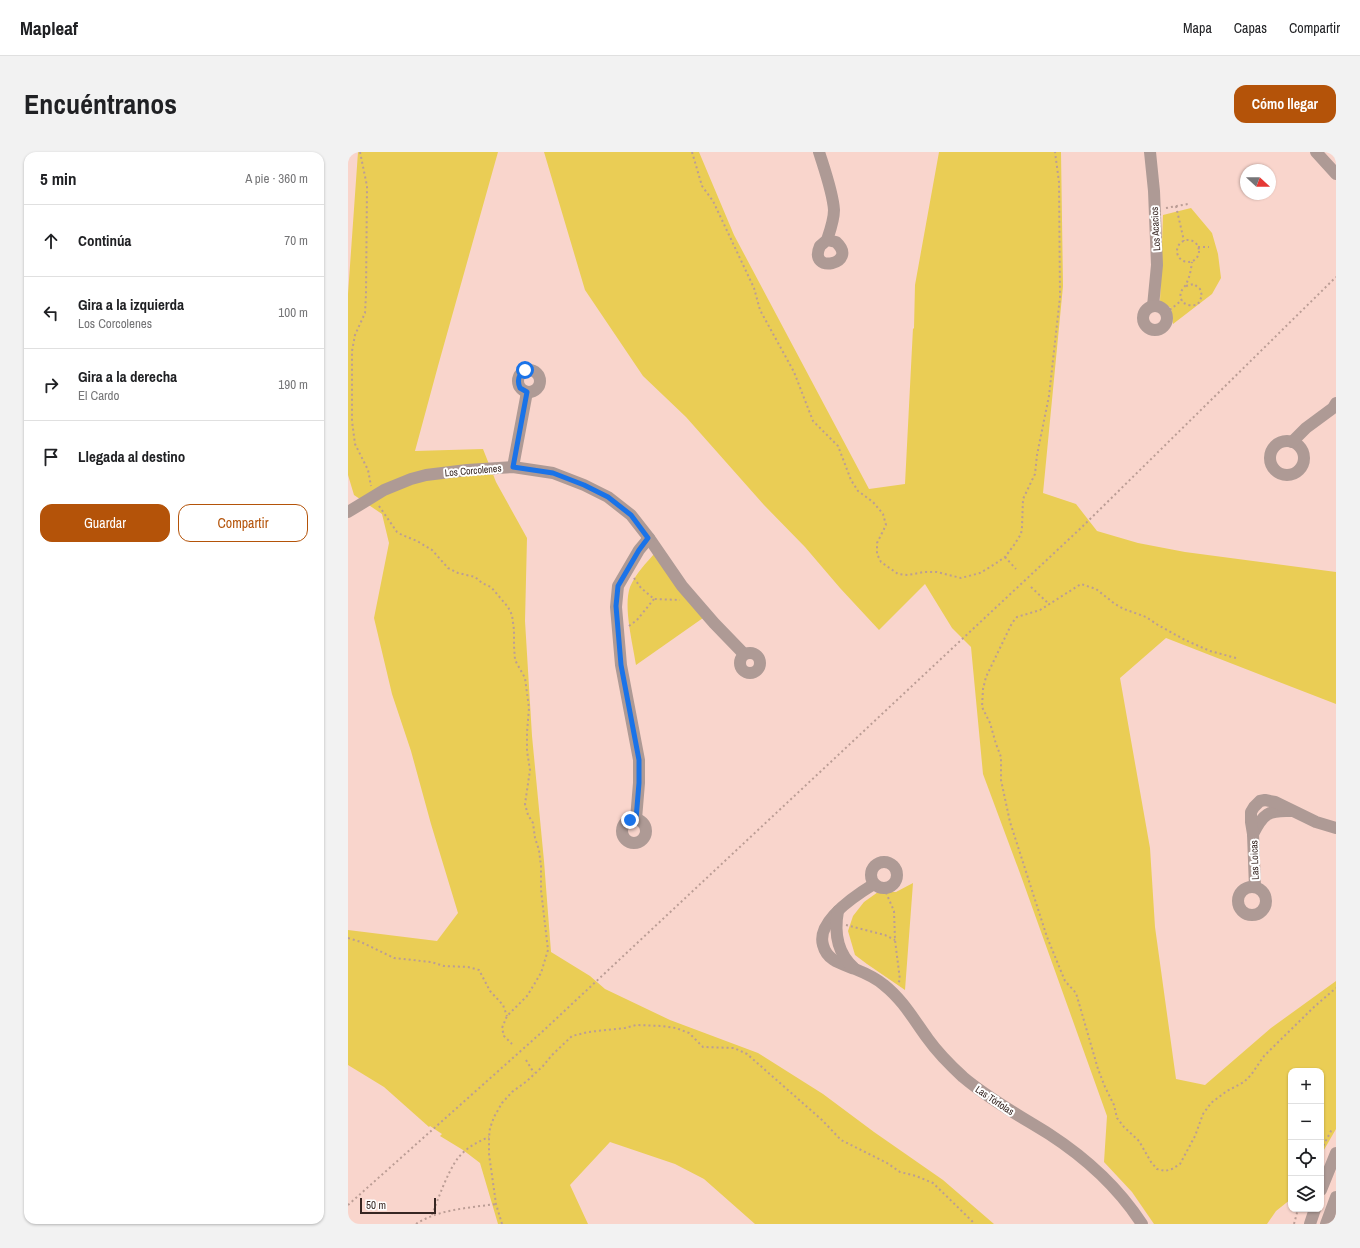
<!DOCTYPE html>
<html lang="es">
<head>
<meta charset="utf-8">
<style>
	:root { --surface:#fff; --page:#f2f2f2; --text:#202124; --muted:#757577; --line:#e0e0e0; --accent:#b45309 }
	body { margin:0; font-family:"Archivo Narrow",sans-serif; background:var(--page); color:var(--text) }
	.controls { position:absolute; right:12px; bottom:12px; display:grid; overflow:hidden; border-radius:8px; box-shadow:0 1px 3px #0004 }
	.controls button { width:36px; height:36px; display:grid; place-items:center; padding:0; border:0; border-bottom:1px solid var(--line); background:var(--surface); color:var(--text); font:20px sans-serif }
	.compass { position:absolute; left:892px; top:12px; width:36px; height:36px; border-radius:50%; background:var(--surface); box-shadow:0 1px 3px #0004; rotate:111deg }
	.scale { position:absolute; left:12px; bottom:10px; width:76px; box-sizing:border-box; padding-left:4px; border:2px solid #372622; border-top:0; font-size:11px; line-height:14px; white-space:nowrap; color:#372622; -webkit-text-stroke:3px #fff; paint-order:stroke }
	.stop { position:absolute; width:12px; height:12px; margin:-9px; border:3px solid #1a73e8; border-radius:50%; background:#fff }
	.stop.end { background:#1a73e8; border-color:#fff; box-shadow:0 1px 4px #0008 }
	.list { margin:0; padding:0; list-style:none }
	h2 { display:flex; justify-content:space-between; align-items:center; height:52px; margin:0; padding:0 16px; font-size:17px }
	h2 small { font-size:13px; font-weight:400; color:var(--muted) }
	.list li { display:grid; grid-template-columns:26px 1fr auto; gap:12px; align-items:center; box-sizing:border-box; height:72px; padding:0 16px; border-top:1px solid var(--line) }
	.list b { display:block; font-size:15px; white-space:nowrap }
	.list p { margin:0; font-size:13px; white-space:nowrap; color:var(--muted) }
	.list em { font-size:13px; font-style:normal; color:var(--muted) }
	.actions { display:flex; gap:8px; padding:12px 16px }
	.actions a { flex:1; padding:9px 0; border:1px solid var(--accent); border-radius:12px; text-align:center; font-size:14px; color:var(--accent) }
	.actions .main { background:var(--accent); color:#fff }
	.icon { flex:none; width:22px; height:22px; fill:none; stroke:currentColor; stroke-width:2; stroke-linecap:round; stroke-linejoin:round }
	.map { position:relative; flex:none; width:988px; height:1072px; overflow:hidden; border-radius:12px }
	header { display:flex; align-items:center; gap:24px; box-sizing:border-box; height:56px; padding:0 20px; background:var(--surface); border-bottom:1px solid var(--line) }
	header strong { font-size:19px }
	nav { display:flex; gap:22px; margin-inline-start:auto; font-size:14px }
	.intro { display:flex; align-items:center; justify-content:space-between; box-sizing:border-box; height:96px; padding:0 24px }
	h1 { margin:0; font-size:28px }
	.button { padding:10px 18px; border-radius:12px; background:var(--accent); color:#fff; font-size:14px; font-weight:700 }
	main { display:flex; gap:24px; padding:0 24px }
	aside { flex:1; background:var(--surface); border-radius:12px; box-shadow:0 1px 3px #0004 }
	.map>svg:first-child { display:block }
	.green { fill:#eacd55 }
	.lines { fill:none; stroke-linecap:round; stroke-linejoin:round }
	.path { stroke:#bb9d95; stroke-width:2; stroke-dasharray:2 3; stroke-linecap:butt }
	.minor { stroke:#ae9a95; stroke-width:12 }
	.route { stroke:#1a73e8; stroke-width:5 }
	.labels { text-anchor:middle; stroke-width:4; stroke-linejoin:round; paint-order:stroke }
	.street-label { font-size:10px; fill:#372622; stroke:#fff }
</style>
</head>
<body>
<header>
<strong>Mapleaf</strong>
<nav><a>Mapa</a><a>Capas</a><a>Compartir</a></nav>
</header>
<div class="intro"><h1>Encuéntranos</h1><a class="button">Cómo llegar</a></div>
<main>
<aside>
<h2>5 min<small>A pie · 360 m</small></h2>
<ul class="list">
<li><svg class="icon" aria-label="ahead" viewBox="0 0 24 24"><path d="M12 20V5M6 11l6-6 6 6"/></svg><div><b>Continúa</b></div><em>70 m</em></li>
<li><svg class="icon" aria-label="left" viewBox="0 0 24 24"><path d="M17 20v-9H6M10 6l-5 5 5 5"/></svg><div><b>Gira a la izquierda</b><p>Los Corcolenes</p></div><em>100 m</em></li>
<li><svg class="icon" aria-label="right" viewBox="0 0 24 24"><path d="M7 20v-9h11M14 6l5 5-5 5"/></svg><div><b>Gira a la derecha</b><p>El Cardo</p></div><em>190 m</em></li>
<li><svg class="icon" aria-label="arrive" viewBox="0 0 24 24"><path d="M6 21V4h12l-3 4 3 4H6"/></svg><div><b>Llegada al destino</b></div></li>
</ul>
<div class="actions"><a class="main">Guardar</a><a>Compartir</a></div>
</aside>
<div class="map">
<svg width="988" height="1072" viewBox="0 0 988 1072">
	<rect width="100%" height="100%" fill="#f9d5cc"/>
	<!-- green -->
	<g class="green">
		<polygon points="10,0 150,0 90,214 67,299 135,297 148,330 179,386 177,469 184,584 196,709 203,800 242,824 257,837 322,868 410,901 475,942 526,980 595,1028 646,1072 407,1072 356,1027 327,1012 262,990 222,1033 240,1072 150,1072 132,1011 115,998 92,984 94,982 82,974 81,975 36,935 0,913 0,778 89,789 110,761 83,672 63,599 44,542 26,466 41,391 34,362 6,343 0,323 0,142"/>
		<polygon points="196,0 351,0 386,83 521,337 557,332 565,176 566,177 566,176 567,133 591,0 713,0 715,134 695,341 728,352 749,379 790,391 837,400 988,420 988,552 818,486 772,526 802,696 807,775 828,927 857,933 923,876 988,829 988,977 973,1003 973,919 943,919 943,1047 928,1059 919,1072 806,1072 784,1040 756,1010 759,964 673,724 635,622 623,495 604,476 577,432 531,478 492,436 457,395 416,353 338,265 295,224 237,138"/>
		<polygon points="843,56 864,81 870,102 873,126 864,142 825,172 823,156 812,150 815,63"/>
		<path d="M308,400L355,466L288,513C285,492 275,455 282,435C288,421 298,411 308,400Z"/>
		<polygon points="565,731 557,838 519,812 507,803 500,779 505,764 516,750 530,740 548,740"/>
	</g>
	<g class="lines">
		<!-- path -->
		<g class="path">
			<polyline points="12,0 19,34 18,142 17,161 7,183 4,199 4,269 7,292 20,318 23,334"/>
			<polyline points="344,0 354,34 365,49 406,136 412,158 446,220 465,269 490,294 503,328 510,339 525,350 535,362 538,373 529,391 529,402 533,410 550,422 560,423 576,420 589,420 613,426 632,421 647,412 657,405 666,393 673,382 674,375 675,347 687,322 689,303 701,244 712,145 711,30 707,0"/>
			<polyline points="828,54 836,89"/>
			<polyline points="818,56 840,52"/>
			<circle cx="840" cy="99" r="11"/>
			<polyline points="850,95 861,95"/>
			<path d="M838,134L846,132L852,137L854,144L850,152C841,156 830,151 833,140C834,137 837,135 838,132C842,125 843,117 844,110"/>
			<polyline points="818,161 834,148"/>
			<polyline points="31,354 49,380 54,383 69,389 84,398 100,416 110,421 127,425 134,431 143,435 160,455 164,463 166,478 166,494 167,508 177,526 181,556 179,580 179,599 182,618 177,652 180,663 185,671 187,686 191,698 193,714 193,738 200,798 193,821 179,844 159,864 154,876 156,884 164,892"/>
			<polyline points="657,405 668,417"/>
			<polyline points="286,426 293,436 306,447 332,448"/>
			<polyline points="683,435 701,452"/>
			<polyline points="281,474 289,468 306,447"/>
			<polyline points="888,506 862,499 837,488 810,473 798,465 776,457 767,452 748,437 733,432 692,458 669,465 664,471 638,525 635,537 634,555 642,571 648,592 653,605 653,628 662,670 699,785 717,829 728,841 750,917 757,935 766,953 769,966 776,975 791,989 803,1010 809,1017 817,1019 824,1017 832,1012 847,984 855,962 863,951 879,939 896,930 903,923 916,904 966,855 988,836"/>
			<polyline points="536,736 546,759 547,788 552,828 550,831"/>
			<polyline points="498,773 537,783 547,788"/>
			<polyline points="0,786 13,790 46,806 83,810 96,814 120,815 131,818 142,839 155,853 159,864"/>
			<polyline points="178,908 186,921"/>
			<polyline points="973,998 984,977"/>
			<polyline points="0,1053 194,880 734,375 988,125"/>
			<path d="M84,1063C90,1047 100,1019 110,1006C118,996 129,990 141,985"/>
			<path d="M68,1072C91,1057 121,1056 148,1052"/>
			<polyline points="154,1072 148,1052 141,1002 141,985 142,976 146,965 154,951 164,940 179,929 195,914 204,903 224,884 240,880 277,876 288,873 314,874 328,876 341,881 355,895 386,896 399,902 474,968 493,988 539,1011 552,1020 568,1024 585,1031 627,1072"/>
			<polyline points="946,1072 950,1057"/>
		</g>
		<!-- minor -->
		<g class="minor">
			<path d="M471,0C476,16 485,41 486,58C486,68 482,79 479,88L472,94C459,123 512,112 488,90L479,88"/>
			<polyline points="802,0 806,39 809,113 805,154"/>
			<polyline points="968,0 988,22"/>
			<circle cx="807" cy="166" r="12"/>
			<circle cx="181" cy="229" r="11"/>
			<circle cx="939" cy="306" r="17"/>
			<polyline points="944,290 958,276 985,256 988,251"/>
			<polyline points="165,315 179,240"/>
			<polyline points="0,360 36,338 63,327 78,323 119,318 165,315 205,321 236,333 260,345 283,363 301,386 334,434 366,471 396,502"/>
			<circle cx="402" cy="511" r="10"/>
			<polyline points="288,667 291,631 291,608 273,513 268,455 270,434 291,398 301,386"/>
			<circle cx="286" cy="679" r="12"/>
			<path d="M905,682C915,662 920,658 943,659"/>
			<circle cx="536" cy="723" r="13"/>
			<path d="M526,732C508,743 468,769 475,793C479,809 494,812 507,817C517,821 528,826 536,833C555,848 566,868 580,887C590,901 602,913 615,925C641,947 672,964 701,982C738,1006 770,1035 794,1072"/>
			<circle cx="904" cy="749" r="14"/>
			<polyline points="907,735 905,682 903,670 903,660 906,655 912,649 917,648 927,650 968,670 988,676"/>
			<path d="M490,759C486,781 489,801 506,816"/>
			<polyline points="973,1038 988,1001"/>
			<polyline points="962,1072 967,1057"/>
			<polyline points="978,1072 988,1045"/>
		</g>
	</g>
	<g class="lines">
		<!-- route -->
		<path class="route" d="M177,218C170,223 169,229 172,236L179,240L165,315L205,321L236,333L260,345L283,363L300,386L291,398L270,434L268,454L273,513L291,608V631L288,667L282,668"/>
	</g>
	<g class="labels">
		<!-- street labels -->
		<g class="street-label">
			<text transform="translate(807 77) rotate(-93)" y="4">Los Acacios</text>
			<text transform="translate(125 318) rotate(-5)" y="4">Los Corcolenes</text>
			<text transform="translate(906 708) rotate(-92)" y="4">Las Loicas</text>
			<text transform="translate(647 948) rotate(34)" y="4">Las Tórtolas</text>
		</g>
	</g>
</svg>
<div class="controls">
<button>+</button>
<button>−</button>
<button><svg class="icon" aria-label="locate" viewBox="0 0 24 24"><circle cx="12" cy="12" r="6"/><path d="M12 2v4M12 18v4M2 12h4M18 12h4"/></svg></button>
<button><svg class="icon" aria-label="layers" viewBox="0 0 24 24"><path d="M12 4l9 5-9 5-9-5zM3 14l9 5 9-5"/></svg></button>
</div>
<svg class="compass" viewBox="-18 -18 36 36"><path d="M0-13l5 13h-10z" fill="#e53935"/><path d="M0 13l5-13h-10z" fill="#757577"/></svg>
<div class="scale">50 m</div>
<div class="stop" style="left:177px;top:218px"></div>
<div class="stop end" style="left:282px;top:668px"></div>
</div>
</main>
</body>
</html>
